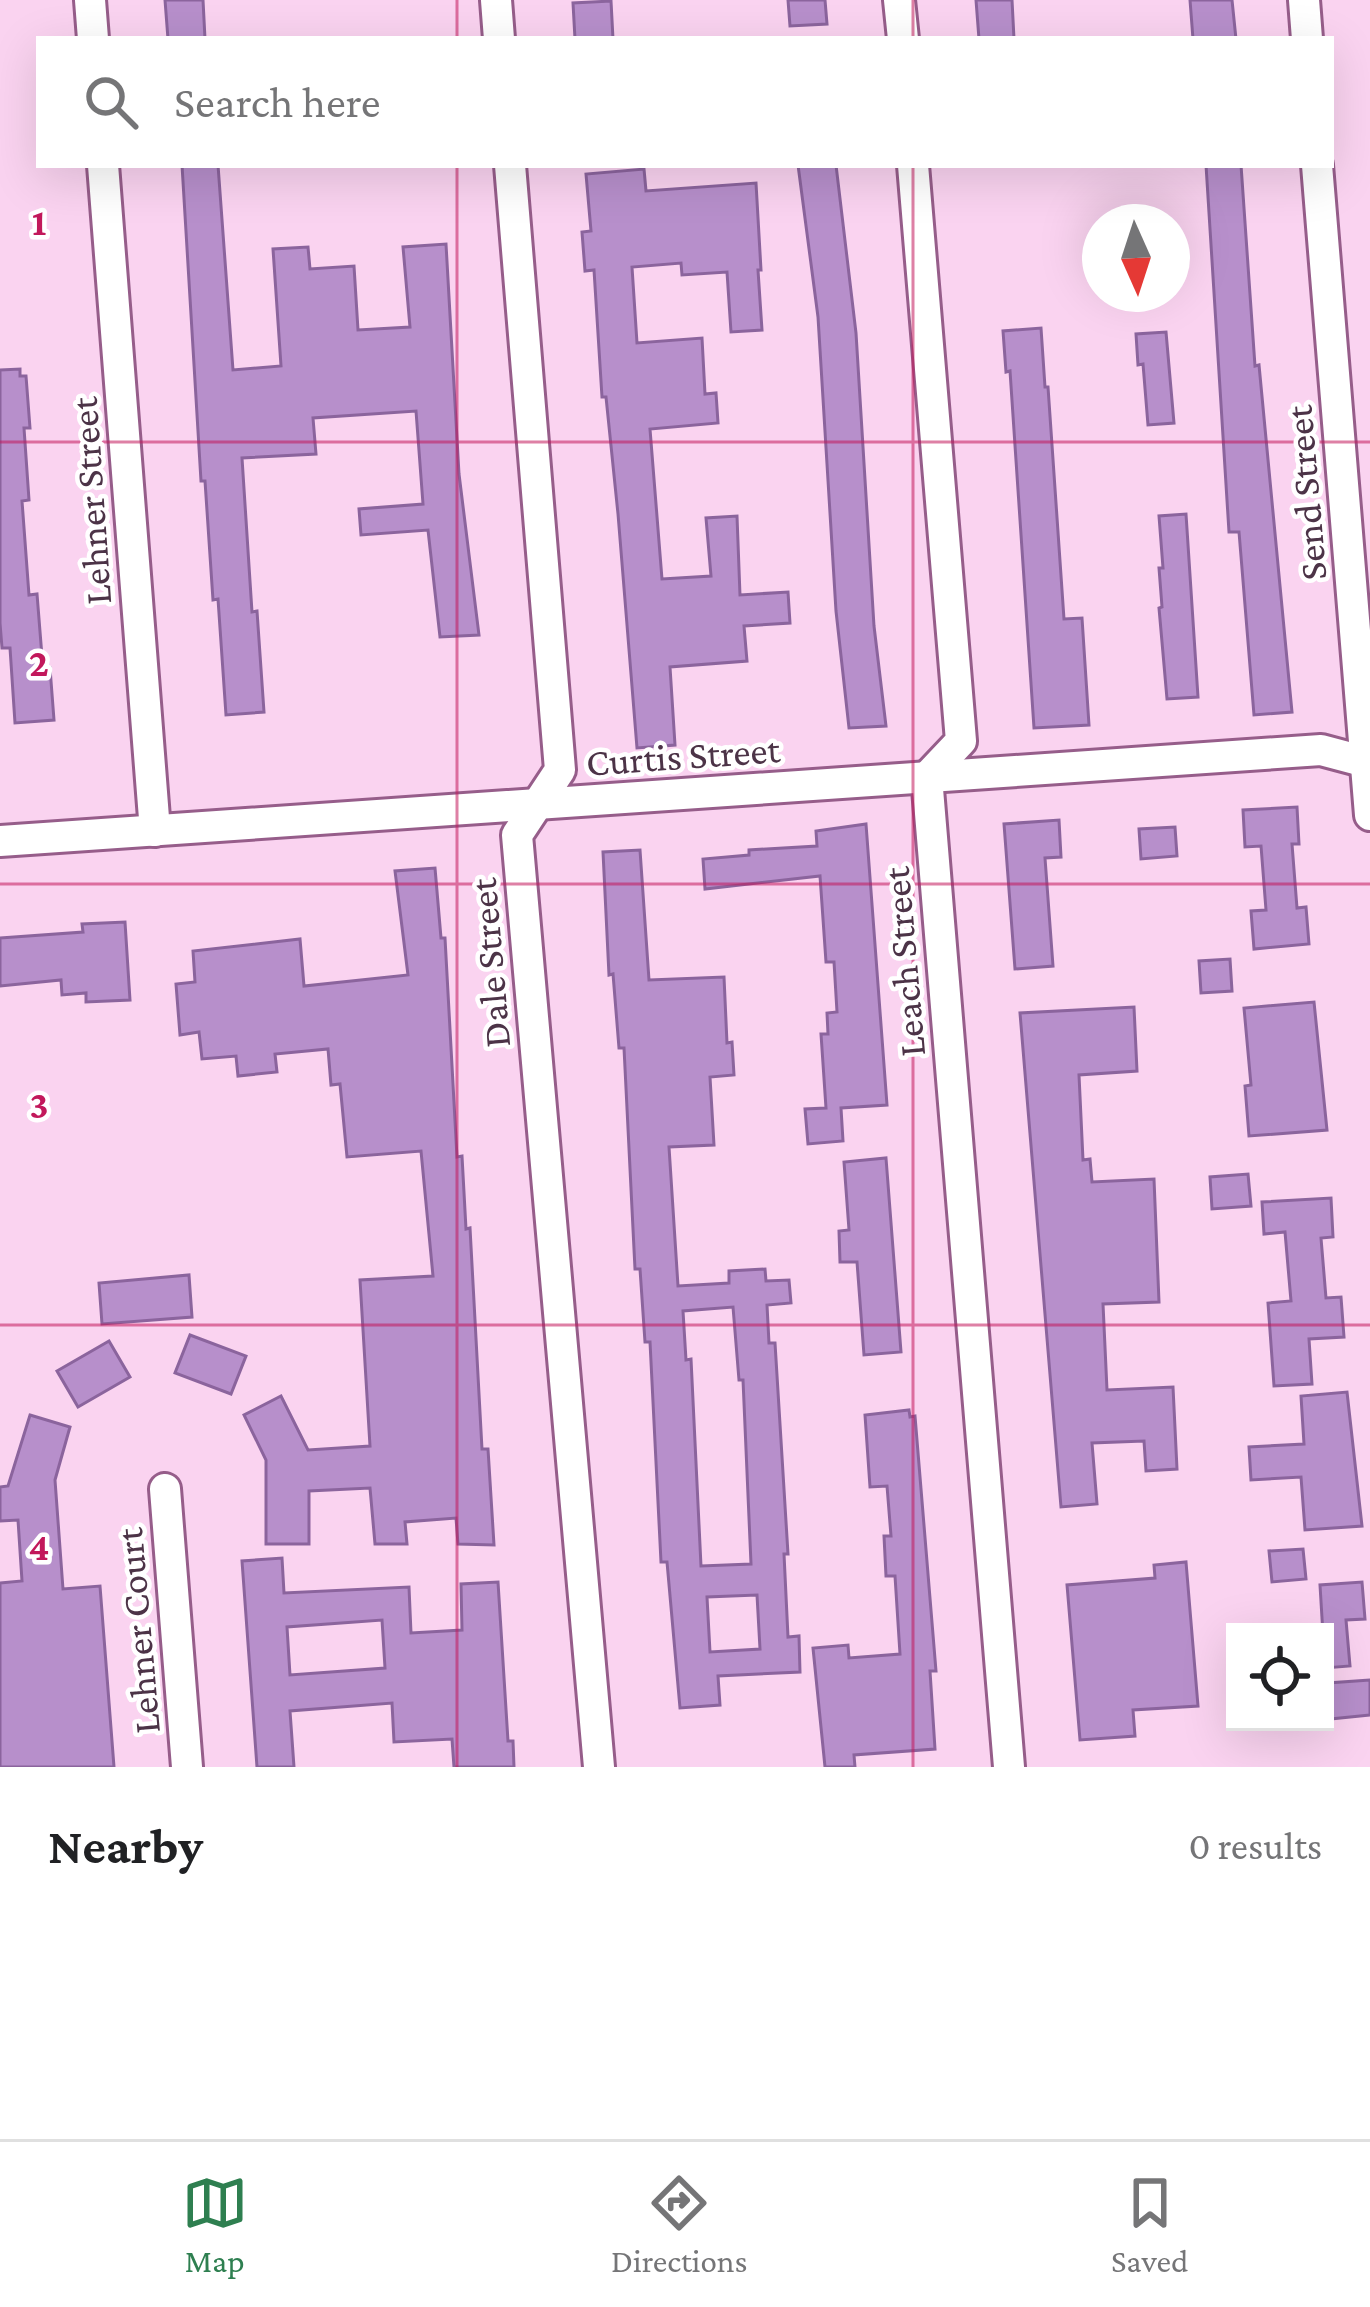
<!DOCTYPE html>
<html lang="en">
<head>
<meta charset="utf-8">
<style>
	:root { --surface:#fff; --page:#f6f6f6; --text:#202124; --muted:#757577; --line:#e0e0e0; --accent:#2e7f50 }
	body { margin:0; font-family:"Crimson Pro",serif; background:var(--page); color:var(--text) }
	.controls { position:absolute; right:36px; bottom:36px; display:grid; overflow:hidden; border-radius:0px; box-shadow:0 12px 48px #0002 }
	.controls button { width:108px; height:108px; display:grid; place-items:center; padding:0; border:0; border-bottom:3px solid var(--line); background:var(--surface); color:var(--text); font:60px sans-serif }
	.compass { position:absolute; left:1082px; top:204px; width:108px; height:108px; border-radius:50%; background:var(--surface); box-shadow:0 12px 48px #0002; rotate:177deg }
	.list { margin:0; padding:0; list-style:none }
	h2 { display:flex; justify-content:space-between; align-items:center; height:156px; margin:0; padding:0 48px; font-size:51px }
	h2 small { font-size:39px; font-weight:400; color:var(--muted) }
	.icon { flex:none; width:66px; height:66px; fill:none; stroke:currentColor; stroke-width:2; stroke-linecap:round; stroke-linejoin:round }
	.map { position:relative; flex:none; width:1370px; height:1767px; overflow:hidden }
	.search { position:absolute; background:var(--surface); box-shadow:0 12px 48px #0002; left:36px; right:36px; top:36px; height:132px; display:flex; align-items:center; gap:30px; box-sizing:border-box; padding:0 42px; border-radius:0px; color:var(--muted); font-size:45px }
	.sheet { height:372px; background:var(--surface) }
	nav { display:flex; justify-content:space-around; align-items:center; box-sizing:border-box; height:168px; border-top:3px solid var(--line); background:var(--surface); font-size:33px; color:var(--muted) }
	nav a { display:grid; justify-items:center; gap:6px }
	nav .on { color:var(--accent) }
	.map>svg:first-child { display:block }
	.building { fill:#b78fcb; stroke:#8b649d; stroke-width:3; fill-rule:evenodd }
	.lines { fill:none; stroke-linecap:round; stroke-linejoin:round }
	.street-casing { stroke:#965d8a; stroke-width:36 }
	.street { stroke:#fff; stroke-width:30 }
	.grid { fill:none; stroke:#c2185b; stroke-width:3; stroke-opacity:0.55 }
	.labels { text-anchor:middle; stroke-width:9; stroke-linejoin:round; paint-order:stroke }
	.street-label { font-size:39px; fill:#4c3347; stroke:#fff }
	.grid-label { font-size:39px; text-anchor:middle; font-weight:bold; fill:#c2185b; stroke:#fff; stroke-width:9; stroke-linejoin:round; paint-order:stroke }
</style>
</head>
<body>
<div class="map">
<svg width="1370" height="1767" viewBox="0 0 1370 1767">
	<rect width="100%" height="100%" fill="#fad3f0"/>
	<!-- building -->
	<g class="building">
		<polygon points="165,0 203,0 205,39 168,39"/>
		<polygon points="788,0 825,0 827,24 790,26"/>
		<polygon points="976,0 1012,0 1014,39 979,39"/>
		<polygon points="1190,0 1232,0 1236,39 1193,39"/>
		<polygon points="611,1 613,39 575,39 573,3"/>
		<polygon points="182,165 218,165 233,370 281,366 273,249 308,247 310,269 354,266 358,330 410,327 403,247 446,244 459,474 479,635 440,637 428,530 361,535 359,509 423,504 416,411 313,418 316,454 242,458 252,612 257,611 264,712 226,715 218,599 213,600 205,481 201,481"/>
		<polygon points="798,165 836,165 856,333 874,626 886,726 849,728 836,611 818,317"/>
		<polygon points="1206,165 1241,165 1255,366 1259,365 1292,712 1254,715 1239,532 1229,532"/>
		<polygon points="644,169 646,191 756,183 761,270 758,270 762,330 731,332 727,272 682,275 681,263 632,267 637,343 702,338 705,394 716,393 718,423 650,429 662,579 711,576 706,518 737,516 740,595 788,592 790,623 744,626 747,661 670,667 675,745 637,748 618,514 606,397 602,397 594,270 585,271 582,232 591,231 586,174"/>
		<polygon points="1041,328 1045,387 1048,387 1064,619 1082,618 1089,725 1034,728 1010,371 1006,372 1003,331"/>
		<polygon points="1166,332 1174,423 1148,425 1143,364 1138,365 1136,334"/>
		<polygon points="20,369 20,376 26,376 30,428 24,428 29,500 22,501 29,595 37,594 43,669 50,668 54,720 15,723 10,648 2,648 0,623 0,370"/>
		<polygon points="1186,514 1198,697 1167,699 1159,608 1162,607 1159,568 1163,568 1159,516"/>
		<polygon points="1297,807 1299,844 1292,844 1297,908 1306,907 1309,944 1254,949 1251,911 1266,910 1261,846 1245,847 1243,810"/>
		<polygon points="1059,820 1061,857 1045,858 1053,966 1015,969 1004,824"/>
		<polygon points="866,824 887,1105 841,1108 843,1141 808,1144 805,1109 826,1108 821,1034 828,1034 827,1013 837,1012 834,962 826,962 820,876 705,889 703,859 749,855 749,850 817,846 816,831"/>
		<polygon points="1175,827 1177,856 1141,859 1139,829"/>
		<path d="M640,850L649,980L724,977L727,1043L732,1042L734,1075L710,1077L714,1145L669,1147L678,1286L729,1283V1271L765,1269L766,1281L789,1280L791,1303L767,1305L769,1343H775L788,1554H784L788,1637L799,1636L800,1672L718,1676L720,1705L680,1708L667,1562H661L650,1342H645L640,1269H635L624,1048H619L613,974L609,975L603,852ZM733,1307L739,1380H743L751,1564L701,1566L691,1359L686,1360L683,1311ZM757,1595L760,1649L710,1652L707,1597Z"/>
		<polygon points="435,868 441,938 445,938 457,1157 462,1156 466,1229 470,1228 482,1449 488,1449 494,1545 458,1544 456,1518 405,1522 407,1544 375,1544 370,1488 309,1491 309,1544 266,1544 266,1460 244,1415 281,1396 308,1450 370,1446 360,1280 433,1276 421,1151 347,1157 340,1084 331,1085 328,1049 275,1054 277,1072 238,1076 236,1056 202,1059 199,1032 180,1035 176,984 195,982 193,951 300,939 304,986 408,975 395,871"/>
		<polygon points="125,922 130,1000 86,1002 86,993 62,995 61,980 0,986 0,938 83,932 82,924"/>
		<polygon points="1230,959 1232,991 1201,993 1199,961"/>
		<polygon points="1314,1002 1327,1130 1249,1136 1245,1086 1251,1085 1244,1008"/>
		<polygon points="1134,1007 1137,1071 1079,1075 1083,1160 1090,1159 1092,1182 1154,1179 1159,1302 1103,1304 1107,1390 1173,1387 1177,1469 1146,1471 1144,1441 1092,1443 1097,1504 1061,1507 1020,1013"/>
		<polygon points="886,1158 901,1352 864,1355 857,1262 840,1262 839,1231 849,1230 844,1162"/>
		<polygon points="1248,1174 1251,1206 1212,1209 1210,1177"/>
		<polygon points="1331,1198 1333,1237 1321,1238 1326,1298 1341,1297 1344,1337 1309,1339 1312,1384 1274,1386 1268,1303 1291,1301 1285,1232 1264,1234 1262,1202"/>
		<polygon points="189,1275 192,1317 102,1324 99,1283"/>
		<polygon points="190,1335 246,1356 231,1394 175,1373"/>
		<polygon points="109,1341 130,1377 78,1407 57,1371"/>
		<polygon points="1347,1392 1362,1526 1305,1530 1301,1477 1251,1480 1249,1447 1304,1444 1301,1396"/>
		<polygon points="909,1410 910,1417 915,1416 936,1671 930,1671 935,1749 854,1755 855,1767 825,1767 813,1648 848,1645 849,1658 900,1654 895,1576 886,1576 884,1536 891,1536 887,1486 870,1487 865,1415"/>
		<polygon points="30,1415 70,1427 55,1480 63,1589 100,1586 114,1767 0,1767 0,1583 22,1581 18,1520 0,1521 0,1487 8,1486"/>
		<polygon points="1303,1549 1306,1579 1272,1582 1269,1551"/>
		<path d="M282,1558L284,1593L409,1587L411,1633L462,1630L461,1584L498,1582L508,1741H513L514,1767H454L452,1739L394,1742L392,1703L290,1711L294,1767H257L242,1561ZM382,1620L385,1668L290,1675L287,1627Z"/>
		<polygon points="1186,1562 1198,1706 1133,1710 1135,1736 1080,1740 1067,1585 1155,1578 1154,1565"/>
		<polygon points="1362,1582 1365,1619 1346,1620 1350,1666 1325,1668 1320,1585"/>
		<polygon points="1370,1680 1370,1715 1330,1719 1328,1683"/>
	</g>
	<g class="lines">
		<!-- street casing -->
		<g class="street-casing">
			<g id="street">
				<polyline points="90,0 93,39"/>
				<polyline points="496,0 499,39"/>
				<polyline points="899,0 903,39"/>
				<polyline points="1304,0 1307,39"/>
				<polyline points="103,165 155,831"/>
				<polyline points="510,165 560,770 517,835 599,1767"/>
				<polyline points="913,165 961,741 927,777 1009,1767"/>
				<polyline points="1317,165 1370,815"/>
				<polyline points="0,841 1321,750 1370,763"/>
				<polyline points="165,1489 187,1767"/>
			</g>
		</g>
		<!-- street -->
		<use href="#street" class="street"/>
	</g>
	<!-- grid -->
	<path class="grid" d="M457,0V39M913,0V39M457,165V1767M913,165V1767M0,442H1370M0,884H1370M0,1325H1370"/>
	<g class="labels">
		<!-- street labels -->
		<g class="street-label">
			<text transform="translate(1305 493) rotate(-95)" y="14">Send Street</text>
			<text transform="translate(90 501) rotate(-94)" y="14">Lehner Street</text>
			<text transform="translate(683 755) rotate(-4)" y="14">Curtis Street</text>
			<text transform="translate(903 962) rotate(-95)" y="14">Leach Street</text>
			<text transform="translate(489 963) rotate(-95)" y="14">Dale Street</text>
			<text transform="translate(137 1631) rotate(-95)" y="14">Lehner Court</text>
		</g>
	</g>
	<g class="grid-label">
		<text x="39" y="235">1</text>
		<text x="39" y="676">2</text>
		<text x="39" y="1118">3</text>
		<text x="39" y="1560">4</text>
	</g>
</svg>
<div class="controls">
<button><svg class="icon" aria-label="locate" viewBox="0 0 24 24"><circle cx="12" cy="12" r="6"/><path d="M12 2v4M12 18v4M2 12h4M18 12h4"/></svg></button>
</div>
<svg class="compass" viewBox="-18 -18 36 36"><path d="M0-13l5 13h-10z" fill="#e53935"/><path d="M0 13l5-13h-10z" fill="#757577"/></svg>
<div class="search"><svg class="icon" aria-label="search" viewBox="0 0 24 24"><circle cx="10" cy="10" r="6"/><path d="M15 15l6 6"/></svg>Search here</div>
</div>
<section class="sheet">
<h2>Nearby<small>0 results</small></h2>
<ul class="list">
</ul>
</section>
<nav>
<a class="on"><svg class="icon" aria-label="map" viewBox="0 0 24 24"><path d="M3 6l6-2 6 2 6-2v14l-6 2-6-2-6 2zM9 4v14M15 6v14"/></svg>Map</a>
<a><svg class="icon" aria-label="directions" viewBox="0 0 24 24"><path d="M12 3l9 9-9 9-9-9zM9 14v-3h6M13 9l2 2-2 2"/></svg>Directions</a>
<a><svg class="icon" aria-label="saved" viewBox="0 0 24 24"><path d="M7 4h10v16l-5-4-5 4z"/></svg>Saved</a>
</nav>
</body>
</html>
